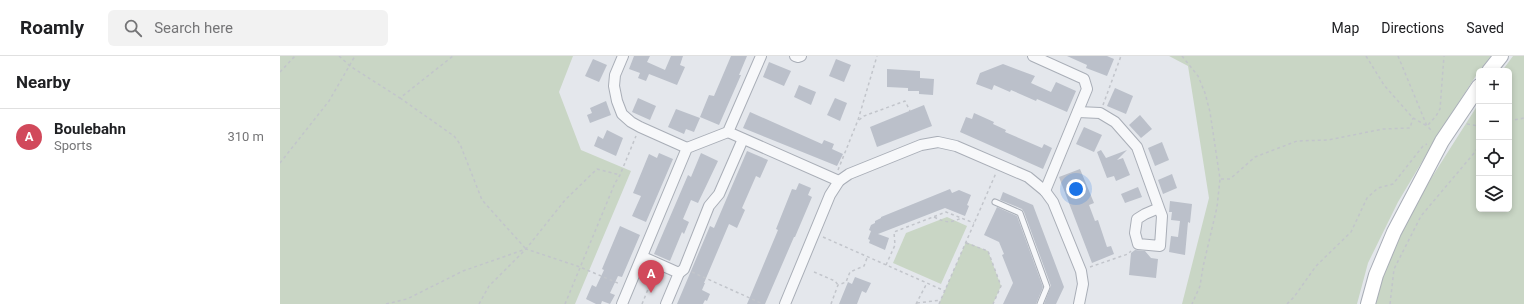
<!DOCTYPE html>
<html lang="en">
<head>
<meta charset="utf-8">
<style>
	:root { --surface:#fff; --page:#f2f2f2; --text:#202124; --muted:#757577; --line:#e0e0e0; --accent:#d1495b }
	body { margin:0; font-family:Roboto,sans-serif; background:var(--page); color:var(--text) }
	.controls { position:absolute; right:12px; top:12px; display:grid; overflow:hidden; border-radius:6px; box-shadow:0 2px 6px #0003 }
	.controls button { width:36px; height:36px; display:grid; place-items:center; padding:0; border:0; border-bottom:1px solid var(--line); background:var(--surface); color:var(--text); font:20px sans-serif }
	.you { position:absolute; left:796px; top:133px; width:14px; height:14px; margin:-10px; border:3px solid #fff; border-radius:50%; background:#1a73e8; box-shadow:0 0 0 6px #1a73e833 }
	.badge { display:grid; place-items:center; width:26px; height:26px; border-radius:50%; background:var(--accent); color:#fff; font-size:13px; font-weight:700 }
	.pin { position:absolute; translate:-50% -33px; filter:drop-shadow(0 1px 2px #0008) }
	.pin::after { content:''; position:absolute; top:21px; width:14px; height:12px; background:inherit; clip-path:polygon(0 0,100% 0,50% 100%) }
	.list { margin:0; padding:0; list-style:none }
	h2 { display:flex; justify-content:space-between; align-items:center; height:52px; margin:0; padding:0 16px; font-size:17px }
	h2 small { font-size:13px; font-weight:400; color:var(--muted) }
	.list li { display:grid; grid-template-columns:26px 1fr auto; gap:12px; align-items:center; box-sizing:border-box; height:56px; padding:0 16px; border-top:1px solid var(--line) }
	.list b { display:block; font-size:15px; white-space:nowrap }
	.list p { margin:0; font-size:13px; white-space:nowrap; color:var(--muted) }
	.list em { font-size:13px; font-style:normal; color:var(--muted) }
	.icon { flex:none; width:22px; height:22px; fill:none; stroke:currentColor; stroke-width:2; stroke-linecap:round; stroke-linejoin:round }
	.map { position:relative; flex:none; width:1244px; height:248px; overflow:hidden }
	header { display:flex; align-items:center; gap:24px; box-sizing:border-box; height:56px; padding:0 20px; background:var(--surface); border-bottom:1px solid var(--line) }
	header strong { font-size:19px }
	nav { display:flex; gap:22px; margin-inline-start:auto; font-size:14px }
	.search { width:280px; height:36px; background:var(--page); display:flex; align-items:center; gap:10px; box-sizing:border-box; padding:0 14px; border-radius:6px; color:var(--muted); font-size:15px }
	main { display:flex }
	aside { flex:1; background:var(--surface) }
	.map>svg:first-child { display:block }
	.green { fill:#c9d6c5 }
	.building { fill:#bbc0ca }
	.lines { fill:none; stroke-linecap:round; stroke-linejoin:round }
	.lane-casing { stroke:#a9aeb7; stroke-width:7 }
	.street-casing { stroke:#a9aeb7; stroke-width:12 }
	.secondary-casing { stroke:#a9aeb7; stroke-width:16 }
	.path { stroke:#c2c5cb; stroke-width:1.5; stroke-dasharray:3 3; stroke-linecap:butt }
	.lane { stroke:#f7f8fa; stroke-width:5 }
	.street { stroke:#f7f8fa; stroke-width:10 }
	.secondary { stroke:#fff; stroke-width:14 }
</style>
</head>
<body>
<header>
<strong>Roamly</strong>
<div class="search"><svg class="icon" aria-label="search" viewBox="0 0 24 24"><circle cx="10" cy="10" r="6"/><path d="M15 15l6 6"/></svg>Search here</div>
<nav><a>Map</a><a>Directions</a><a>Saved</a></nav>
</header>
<main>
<aside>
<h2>Nearby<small></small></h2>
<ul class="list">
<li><span class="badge">A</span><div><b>Boulebahn</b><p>Sports</p></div><em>310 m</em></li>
</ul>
</aside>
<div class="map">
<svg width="1244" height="248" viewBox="0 0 1244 248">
	<rect width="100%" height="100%" fill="#e4e7ec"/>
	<!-- green -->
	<g class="green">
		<polygon points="0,0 293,0 279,36 301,94 351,115 295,248 0,248"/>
		<polygon points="889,0 1211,0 1199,15 1164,69 1118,146 1088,207 1077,248 902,248 929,142 908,10"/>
		<polygon points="1233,0 1244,0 1244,248 1093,248 1110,197 1145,132 1199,47 1199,153 1229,153 1229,15 1222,15"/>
		<polygon points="667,161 687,170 661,228 613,207 626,177"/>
		<polygon points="686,186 708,195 721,230 713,248 659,248"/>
	</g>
	<!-- building -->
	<g class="building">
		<polygon points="354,0 370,0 367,6 385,14 391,0 403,0 400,9 405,11 397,29 369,18 366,25 358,22 360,17 349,13"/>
		<polygon points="451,0 467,0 459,19 461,19 439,69 420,61 429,39 434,40"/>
		<polygon points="787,0 827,0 834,3 827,20 806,12 807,9"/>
		<polygon points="313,3 327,9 319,26 305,20"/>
		<polygon points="556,3 571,9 564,26 549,20"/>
		<polygon points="489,6 511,15 504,30 483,21"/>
		<polygon points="723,8 755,20 751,27 771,36 776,26 796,35 787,56 757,43 756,45 731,34 730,36 714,29 712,34 696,28 700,17"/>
		<polygon points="607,13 640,15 640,22 654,23 653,39 639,38 639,35 628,35 628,32 607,31"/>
		<polygon points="519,29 536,36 531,49 514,41"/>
		<polygon points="835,32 853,40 846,58 827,50"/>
		<polygon points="358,42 376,50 370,64 352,56"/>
		<polygon points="555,42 567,47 560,65 547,59"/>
		<polygon points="326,45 331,59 310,67 307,59 312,57 310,52"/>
		<polygon points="644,49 652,70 597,91 590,71"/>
		<polygon points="396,53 420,62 414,76 406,73 404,78 388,71"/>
		<polygon points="470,56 542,88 544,84 554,88 552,93 563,98 557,110 463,72"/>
		<polygon points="694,57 714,66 713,68 726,74 725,76 762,92 764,88 772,92 763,113 680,76 686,61 692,63"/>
		<polygon points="860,59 872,73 861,82 849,69"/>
		<polygon points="804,71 822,79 814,96 796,88"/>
		<polygon points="327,74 343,82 336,100 314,90 318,80 323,83"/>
		<polygon points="882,86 889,104 875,110 868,92"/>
		<polygon points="821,94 826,102 847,94 837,104 843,102 850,119 836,125 834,120 827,122 817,96"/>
		<polygon points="467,95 488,104 480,122 476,120 462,152 465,154 457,172 449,168 424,227 425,227 422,234 430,238 427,245 425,244 423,248 397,248 430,170 434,172"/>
		<polygon points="379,97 393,103 366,166 352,160 361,140 353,137 369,98 377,102"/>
		<polygon points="421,97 438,105 418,147 411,144 403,163 409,166 404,178 402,176 390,205 374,198 408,119 411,121"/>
		<polygon points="800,113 814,147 809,149 815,165 818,164 827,191 831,190 834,198 812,207 779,121"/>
		<polygon points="892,118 897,132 883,138 878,124"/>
		<polygon points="519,127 531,132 528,139 532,141 515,181 514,181 485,248 467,248 498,174 496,173 512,133 516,134"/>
		<polygon points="858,131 862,141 845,147 841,138"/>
		<polygon points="670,133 672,137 679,134 691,139 687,149 689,150 685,160 665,152 598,178 609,182 605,194 589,187 590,184 588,183 591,175 589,174 591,169 595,167 595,165 601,162 601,161"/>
		<polygon points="723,136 753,149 784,231 776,248 764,248 771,230 744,156 742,153 720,144"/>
		<polygon points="890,145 912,148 910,167 908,166 905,199 889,196 891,180 898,181 900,165 891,164 892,156 889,156"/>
		<polygon points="717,151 737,160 763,231 756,248 723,248 733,227 722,199 724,198 719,186 704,179"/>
		<polygon points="340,170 360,179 342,221 338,220 330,237 335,239 330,248 322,245 321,248 316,248 306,243 312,229 316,231 324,214 322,213"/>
		<polygon points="855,194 865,195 871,202 878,203 876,222 849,219 851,197"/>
		<polygon points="575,221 591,227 586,237 582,235 577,248 559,248 568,226 572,228"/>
	</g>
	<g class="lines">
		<!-- lane casing -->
		<g class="lane-casing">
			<polyline id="lane" points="715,146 740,157 767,231 760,248"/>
		</g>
		<!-- street casing -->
		<g class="street-casing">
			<g id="street">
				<polyline points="343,0 335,19 334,30 337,45 342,58 351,66 360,71 407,92"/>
				<polyline points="515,0 518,1 521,0"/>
				<polyline points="753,0 804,23 807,33 765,135"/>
				<polyline points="798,56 820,57 835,66 857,91 879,152 865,158 857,163 855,177 858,188 880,190 882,160 879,152"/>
				<polyline points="448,76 559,125"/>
				<polyline points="363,201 399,217"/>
				<polyline points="342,248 407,92 448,76 481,0"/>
				<polyline points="386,248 399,217 404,213 429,150 439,138 463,83"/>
				<polyline points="505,248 550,139 559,125 569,118 641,89 658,86 676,90 748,121 765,135 773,146 801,215 803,228 799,248"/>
			</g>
		</g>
		<!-- secondary casing -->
		<g class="secondary-casing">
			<g id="secondary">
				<polyline points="1209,15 1221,0"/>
				<polyline points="1088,248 1096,219 1114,176 1133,140 1162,85 1199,30"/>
			</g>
		</g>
		<!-- path -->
		<g class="path">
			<polyline points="59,0 70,10 120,42 173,0"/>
			<polyline points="902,0 918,20 925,37 930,56 940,123 937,151 923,211 920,230 912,248"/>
			<polyline points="1086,0 1104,29 1133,62 1147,70 1156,60 1160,53 1164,0"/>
			<polyline points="1118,0 1147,70 1153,76"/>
			<polyline points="0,16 15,0"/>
			<polyline points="120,42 174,80 180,88 202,144 246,193"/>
			<polyline points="823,49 841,0"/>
			<polyline points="579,64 584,60 625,45 630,55"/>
			<polyline points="1229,65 1244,62"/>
			<polyline points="1187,68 1199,70"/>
			<polyline points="0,107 49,45 75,0"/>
			<polyline points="558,114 578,64 597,0"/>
			<polyline points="941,123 950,123 975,101 1017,85 1048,84 1103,73 1130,72 1133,62"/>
			<path d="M654,161C666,167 669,167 682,162"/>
			<polyline points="543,181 665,235"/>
			<polyline points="686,187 708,195 721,230 713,248"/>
			<polyline points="606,209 615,189 614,176 666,156 694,167"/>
			<polyline points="810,211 848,198 851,195"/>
			<polyline points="412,216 483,248"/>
			<polyline points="534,216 555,225 558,229"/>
			<polyline points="637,247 661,244"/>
			<polyline points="106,248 127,243 183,215 246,193 300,211 340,228"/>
			<polyline points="199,248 209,230 246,193 285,144 317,113 340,119"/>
			<polyline points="285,248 335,127 340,119 356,80"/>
			<polyline points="362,248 375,216"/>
			<polyline points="551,248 558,229 566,226 570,216 584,210 587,202"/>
			<polyline points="636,248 647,227"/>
			<polyline points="659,248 716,117"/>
			<polyline points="1007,248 1014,241 1036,210 1071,176 1087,142 1098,132 1113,128 1143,90 1147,88"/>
			<polyline points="1110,248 1114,213 1141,160 1195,96 1199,89"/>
		</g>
		<!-- lane -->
		<use href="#lane" class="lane"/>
		<!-- street -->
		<use href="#street" class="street"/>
		<!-- secondary -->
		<use href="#secondary" class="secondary"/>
	</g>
</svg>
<div class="controls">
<button>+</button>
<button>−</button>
<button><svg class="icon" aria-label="locate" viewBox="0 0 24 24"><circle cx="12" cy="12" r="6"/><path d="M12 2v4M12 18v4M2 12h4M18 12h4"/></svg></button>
<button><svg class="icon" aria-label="layers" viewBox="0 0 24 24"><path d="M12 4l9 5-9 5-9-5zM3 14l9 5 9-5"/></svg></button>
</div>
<div class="you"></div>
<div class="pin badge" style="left:371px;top:237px">A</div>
</div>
</main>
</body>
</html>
